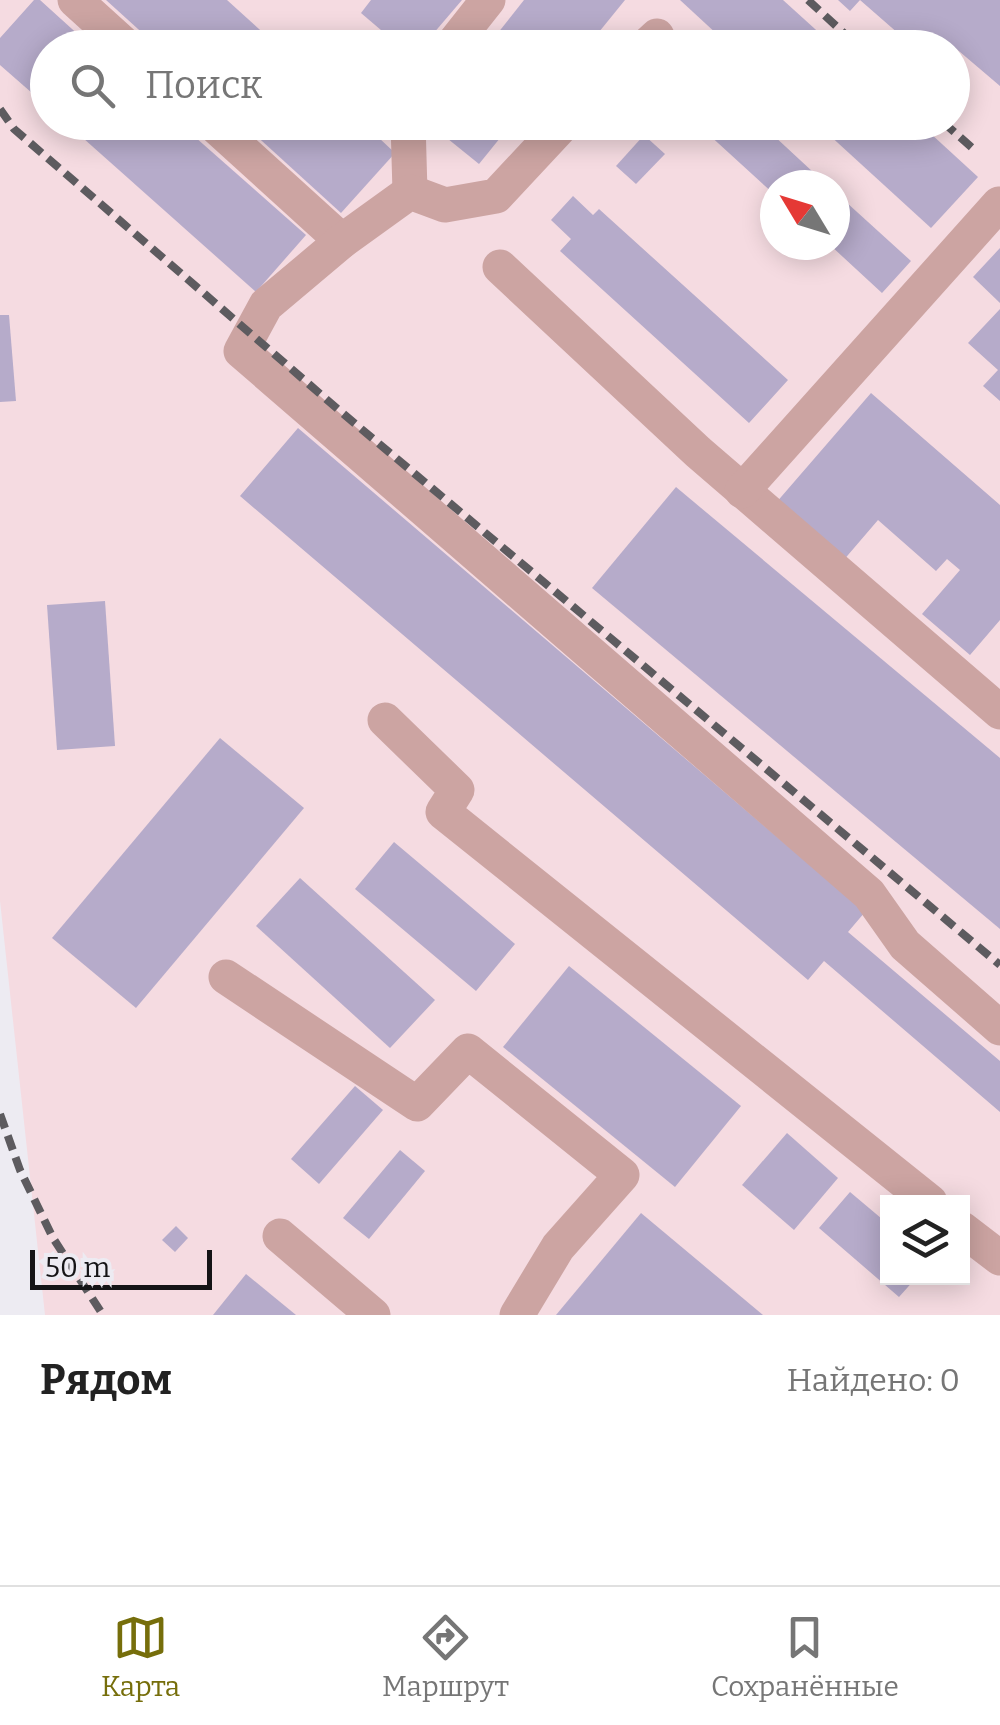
<!DOCTYPE html>
<html lang="ru">
<head>
<meta charset="utf-8">
<style>
	:root { --surface:#fff; --page:#f2f2f2; --text:#222; --muted:#767676; --line:#e0e0e0; --accent:#766e0b }
	body { margin:0; font-family:Bitter,serif; background:var(--page); color:var(--text) }
	.controls { position:absolute; right:30px; bottom:30px; display:grid; overflow:hidden; border-radius:0px; box-shadow:0 5px 25px #0003 }
	.controls button { width:90px; height:90px; display:grid; place-items:center; padding:0; border:0; border-bottom:2px solid var(--line); background:var(--surface); color:var(--text); font:50px sans-serif }
	.compass { position:absolute; left:760px; top:170px; width:90px; height:90px; border-radius:50%; background:var(--surface); box-shadow:0 5px 25px #0003; rotate:308deg }
	.scale { position:absolute; left:30px; bottom:25px; width:182px; box-sizing:border-box; padding-left:10px; border:5px solid #151416; border-top:0; font-size:28px; line-height:35px; white-space:nowrap; color:#151416; -webkit-text-stroke:8px #edebf2; paint-order:stroke }
	.list { margin:0; padding:0; list-style:none }
	h2 { display:flex; justify-content:space-between; align-items:center; height:130px; margin:0; padding:0 40px; font-size:42px }
	h2 small { font-size:32px; font-weight:400; color:var(--muted) }
	.icon { flex:none; width:55px; height:55px; fill:none; stroke:currentColor; stroke-width:2; stroke-linecap:round; stroke-linejoin:round }
	.map { position:relative; flex:none; width:1000px; height:1315px; overflow:hidden }
	.search { position:absolute; background:var(--surface); box-shadow:0 5px 25px #0003; left:30px; right:30px; top:30px; height:110px; display:flex; align-items:center; gap:25px; box-sizing:border-box; padding:0 35px; border-radius:55px; color:var(--muted); font-size:38px }
	.sheet { height:270px; background:var(--surface) }
	nav { display:flex; justify-content:space-around; align-items:center; box-sizing:border-box; height:140px; border-top:2px solid var(--line); background:var(--surface); font-size:28px; color:var(--muted) }
	nav a { display:grid; justify-items:center; gap:5px }
	nav .on { color:var(--accent) }
	.map>svg:first-child { display:block }
	.industrial { fill:#f5dbe1; fill-rule:evenodd }
	.building { fill:#b6abca }
	.lines { fill:none; stroke-linecap:round; stroke-linejoin:round }
	.minor { stroke:#cca4a2; stroke-width:35 }
	.rail { stroke:#5d5b5f; stroke-width:8; stroke-dasharray:15 8; stroke-linecap:butt }
</style>
</head>
<body>
<div class="map">
<svg width="1000" height="1315" viewBox="0 0 1000 1315">
	<rect width="100%" height="100%" fill="#edebf2"/>
	<!-- industrial -->
	<path class="industrial" d="M0,0H1000V1315H45L0,901ZM48,48H952V122H48ZM775,185H835V245H775ZM888,1202H962V1278H888Z"/>
	<!-- building -->
	<g class="building">
		<polygon points="34,0 40,0 93,48 48,48 48,107 0,65 0,38"/>
		<polygon points="106,0 227,0 280,48 159,48"/>
		<polygon points="371,0 462,0 421,48 402,48 361,13"/>
		<polygon points="524,0 625,0 586,48 486,48"/>
		<polygon points="680,0 783,0 836,48 732,48"/>
		<polygon points="838,0 1000,0 1000,86 953,46 915,48 860,0 850,11"/>
		<polygon points="65,122 178,122 306,235 256,292"/>
		<polygon points="241,122 362,122 395,153 341,213"/>
		<polygon points="427,122 513,122 479,164"/>
		<polygon points="695,122 759,122 827,185 775,185 775,195"/>
		<polygon points="815,122 918,122 978,177 931,228"/>
		<polygon points="644,135 665,154 636,184 616,166"/>
		<polygon points="835,192 911,261 882,293 830,245 835,245"/>
		<polygon points="573,196 593,215 599,209 788,380 749,423 560,251 571,239 551,220"/>
		<polygon points="1000,248 1000,303 973,277"/>
		<polygon points="1000,309 1000,401 983,386 998,370 968,343"/>
		<polygon points="0,315 9,315 16,401 0,402"/>
		<polygon points="871,393 1000,505 1000,620 970,655 922,614 960,570 947,559 936,571 878,520 842,562 775,504"/>
		<polygon points="298,428 865,912 848,932 1000,1061 1000,1112 824,961 808,980 240,496"/>
		<polygon points="676,487 1000,758 1000,929 592,588"/>
		<polygon points="105,601 115,746 57,750 47,605"/>
		<polygon points="220,738 304,808 136,1008 52,938"/>
		<polygon points="394,842 515,944 476,991 355,889"/>
		<polygon points="300,878 435,1000 390,1048 256,926"/>
		<polygon points="569,966 741,1106 675,1187 503,1047"/>
		<polygon points="355,1086 383,1110 319,1184 291,1159"/>
		<polygon points="787,1133 838,1178 794,1230 742,1185"/>
		<polygon points="400,1150 425,1171 369,1239 343,1218"/>
		<polygon points="850,1192 888,1224 888,1278 916,1278 899,1297 819,1228"/>
		<polygon points="641,1213 763,1315 556,1315"/>
		<polygon points="176,1226 188,1238 175,1252 162,1240"/>
		<polygon points="246,1274 296,1315 213,1315"/>
	</g>
	<g class="lines">
		<!-- minor -->
		<g class="minor">
			<polyline points="75,0 128,48"/>
			<polyline points="450,48 488,0"/>
			<polyline points="644,48 657,36"/>
			<polyline points="211,122 342,241"/>
			<polyline points="408,122 410,192"/>
			<polyline points="565,122 496,196 445,205 410,192 342,241 266,305 241,351 869,894 905,945 1000,1028"/>
			<polyline points="500,267 698,452 1000,712"/>
			<polyline points="742,491 999,204"/>
			<polyline points="385,720 457,790 443,812 930,1202"/>
			<polyline points="226,977 417,1104 468,1051 622,1175 558,1247 517,1315"/>
			<polyline points="962,1229 1000,1258"/>
			<polyline points="280,1236 373,1315"/>
		</g>
		<!-- rail -->
		<g class="rail">
			<polyline points="808,0 860,48"/>
			<polyline points="0,109 14,129 340,411 1000,965"/>
			<polyline points="943,122 977,152"/>
			<polyline points="0,1114 20,1170 53,1238 103,1315"/>
		</g>
	</g>
</svg>
<div class="controls">
<button><svg class="icon" aria-label="layers" viewBox="0 0 24 24"><path d="M12 4l9 5-9 5-9-5zM3 14l9 5 9-5"/></svg></button>
</div>
<svg class="compass" viewBox="-18 -18 36 36"><path d="M0-13l5 13h-10z" fill="#e53935"/><path d="M0 13l5-13h-10z" fill="#767676"/></svg>
<div class="scale">50 m</div>
<div class="search"><svg class="icon" aria-label="search" viewBox="0 0 24 24"><circle cx="10" cy="10" r="6"/><path d="M15 15l6 6"/></svg>Поиск</div>
</div>
<section class="sheet">
<h2>Рядом<small>Найдено: 0</small></h2>
<ul class="list">
</ul>
</section>
<nav>
<a class="on"><svg class="icon" aria-label="map" viewBox="0 0 24 24"><path d="M3 6l6-2 6 2 6-2v14l-6 2-6-2-6 2zM9 4v14M15 6v14"/></svg>Карта</a>
<a><svg class="icon" aria-label="directions" viewBox="0 0 24 24"><path d="M12 3l9 9-9 9-9-9zM9 14v-3h6M13 9l2 2-2 2"/></svg>Маршрут</a>
<a><svg class="icon" aria-label="saved" viewBox="0 0 24 24"><path d="M7 4h10v16l-5-4-5 4z"/></svg>Сохранённые</a>
</nav>
</body>
</html>
